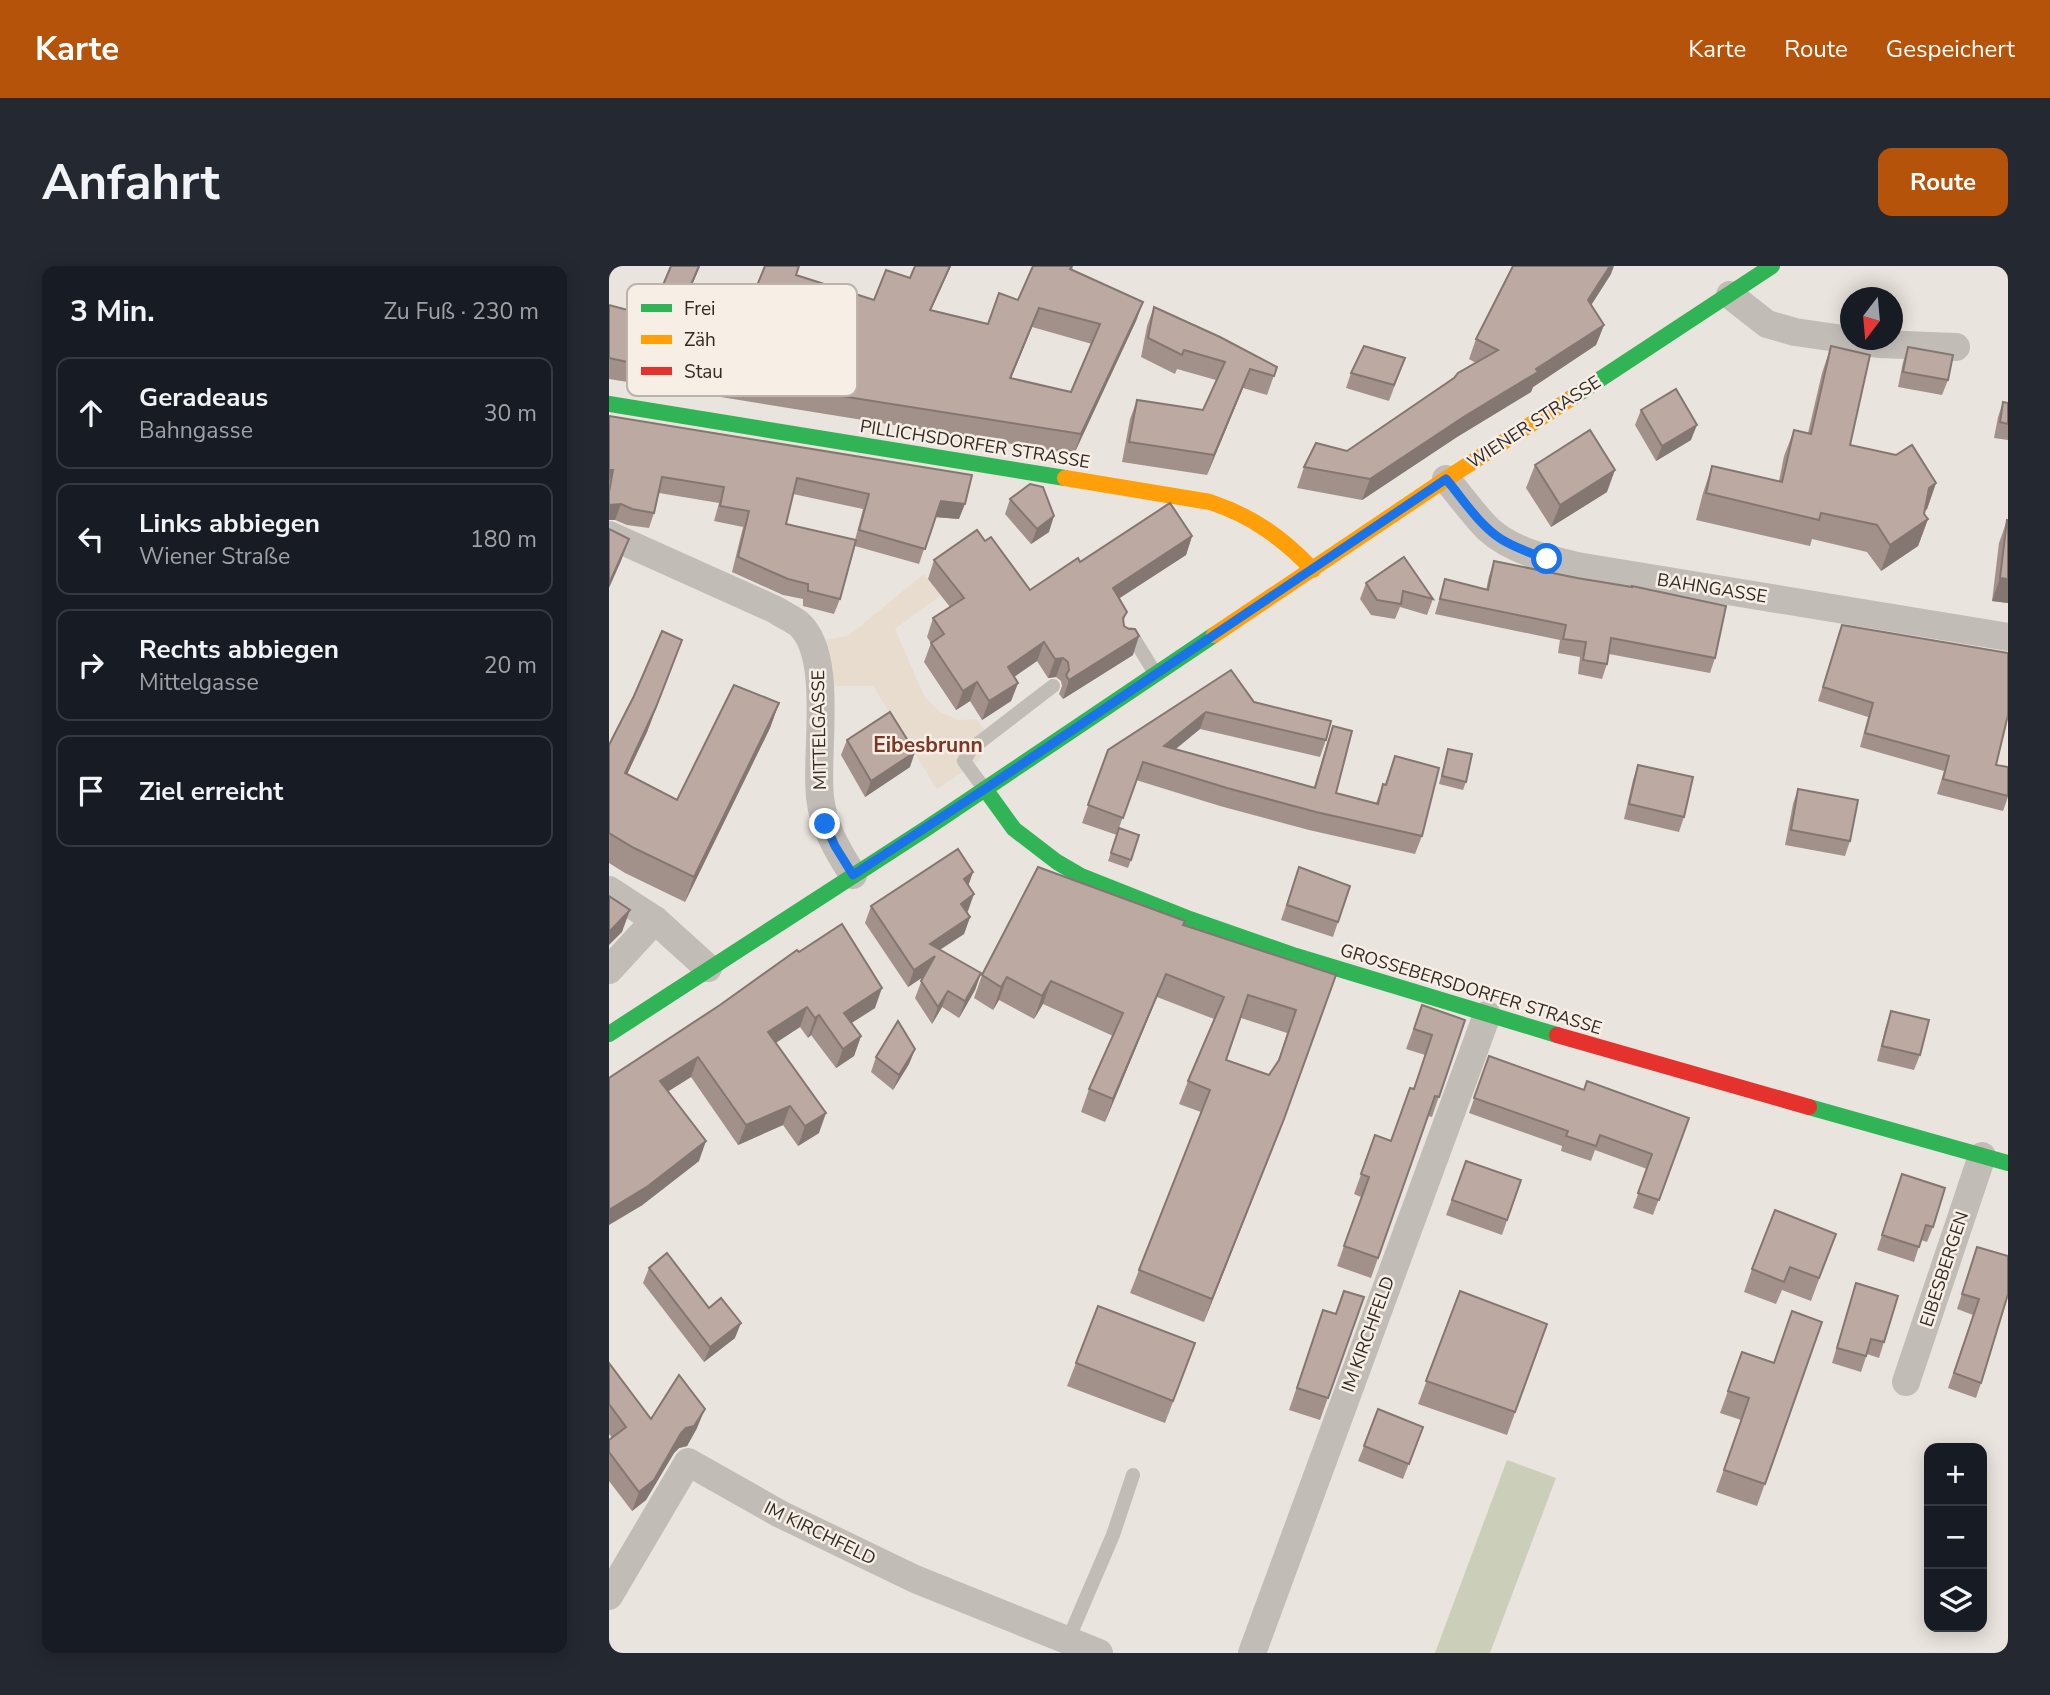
<!DOCTYPE html>
<html lang="de">
<head>
<meta charset="utf-8">
<style>
	:root { --surface:#171b24; --page:#242831; --text:#f1f3f6; --muted:#9ea1a6; --line:#363941; --accent:#b45309 }
	body { margin:0; font-family:"Nunito Sans",sans-serif; background:var(--page); color:var(--text) }
	.controls { position:absolute; right:21px; bottom:21px; display:grid; overflow:hidden; border-radius:14px; box-shadow:0 4px 18px #0003 }
	.controls button { width:63px; height:63px; display:grid; place-items:center; padding:0; border:0; border-bottom:2px solid var(--line); background:var(--surface); color:var(--text); font:35px sans-serif }
	.compass { position:absolute; left:1231px; top:21px; width:63px; height:63px; border-radius:50%; background:var(--surface); box-shadow:0 4px 18px #0003; rotate:196deg }
	.stop { position:absolute; width:21px; height:21px; margin:-16px; border:5px solid #1a73e8; border-radius:50%; background:#fff }
	.stop.end { background:#1a73e8; border-color:#fff; box-shadow:0 2px 7px #0008 }
	.list { margin:0; padding:0; list-style:none }
	h2 { display:flex; justify-content:space-between; align-items:center; height:91px; margin:0; padding:0 28px; font-size:30px }
	h2 small { font-size:23px; font-weight:400; color:var(--muted) }
	.list li { display:grid; grid-template-columns:46px 1fr auto; gap:21px; align-items:center; box-sizing:border-box; height:112px; margin:0 14px 14px; padding:0 14px; border:2px solid var(--line); border-radius:14px }
	.list b { display:block; font-size:26px; white-space:nowrap }
	.list p { margin:0; font-size:23px; white-space:nowrap; color:var(--muted) }
	.list em { font-size:23px; font-style:normal; color:var(--muted) }
	.icon { flex:none; width:38px; height:38px; fill:none; stroke:currentColor; stroke-width:2; stroke-linecap:round; stroke-linejoin:round }
	.map { position:relative; flex:none; width:1399px; height:1387px; overflow:hidden; border-radius:14px }
	header { display:flex; align-items:center; gap:42px; box-sizing:border-box; height:98px; padding:0 35px; background:var(--accent); color:#fff }
	header strong { font-size:33px }
	nav { display:flex; gap:38px; margin-inline-start:auto; font-size:24px }
	.intro { display:flex; align-items:center; justify-content:space-between; box-sizing:border-box; height:168px; padding:0 42px }
	h1 { margin:0; font-size:49px }
	.button { padding:18px 32px; border-radius:14px; background:var(--accent); color:#fff; font-size:24px; font-weight:700 }
	main { display:flex; gap:42px; padding:0 42px }
	aside { flex:1; background:var(--surface); border-radius:14px; box-shadow:0 4px 18px #0003 }
	.map>svg:first-child { display:block }
	.green { fill:#cbceb9 }
	.plaza { fill:#e8dcce }
	.lines { fill:none; stroke-linecap:round; stroke-linejoin:round }
	.lane { stroke:#c2bcb7; stroke-width:14 }
	.street { stroke:#c2bcb7; stroke-width:28 }
	.fast { stroke:#30b455; stroke-width:16 }
	.slow { stroke:#ff9f0a; stroke-width:16 }
	.jam { stroke:#e5322d; stroke-width:16 }
	.wall { fill:#a2918a; fill-rule:evenodd }
	.shaded-wall { fill:#847671 }
	.building { fill:#bca9a1; stroke:#847671; stroke-width:2; fill-rule:evenodd }
	.route { stroke:#1a73e8; stroke-width:9 }
	.labels { text-anchor:middle; stroke-width:5; stroke-linejoin:round; paint-order:stroke }
	.street-label { font-size:18px; fill:#322a26; stroke:#f7eee5 }
	.quarter-label { font-size:21px; font-weight:bold; fill:#7a3926; stroke:#f7eee5 }
	.key { fill:#f7eee5; stroke:#bcb3ac; stroke-width:2 }
	.key-label { font-size:19px; fill:#322a26 }
</style>
</head>
<body>
<header>
<strong>Karte</strong>
<nav><a>Karte</a><a>Route</a><a>Gespeichert</a></nav>
</header>
<div class="intro"><h1>Anfahrt</h1><a class="button">Route</a></div>
<main>
<aside>
<h2>3 Min.<small>Zu Fuß · 230 m</small></h2>
<ul class="list">
<li><svg class="icon" aria-label="ahead" viewBox="0 0 24 24"><path d="M12 20V5M6 11l6-6 6 6"/></svg><div><b>Geradeaus</b><p>Bahngasse</p></div><em>30 m</em></li>
<li><svg class="icon" aria-label="left" viewBox="0 0 24 24"><path d="M17 20v-9H6M10 6l-5 5 5 5"/></svg><div><b>Links abbiegen</b><p>Wiener Straße</p></div><em>180 m</em></li>
<li><svg class="icon" aria-label="right" viewBox="0 0 24 24"><path d="M7 20v-9h11M14 6l5 5-5 5"/></svg><div><b>Rechts abbiegen</b><p>Mittelgasse</p></div><em>20 m</em></li>
<li><svg class="icon" aria-label="arrive" viewBox="0 0 24 24"><path d="M6 21V4h12l-3 4 3 4H6"/></svg><div><b>Ziel erreicht</b></div></li>
</ul>
</aside>
<div class="map">
<svg width="1399" height="1387" viewBox="0 0 1399 1387">
	<rect width="100%" height="100%" fill="#eae4de"/>
	<!-- green -->
	<polygon class="green" points="898,1194 947,1212 881,1387 826,1387"/>
	<!-- plaza -->
	<polygon class="plaza" points="315,308 332,329 286,363 315,430 331,446 349,454 367,453 379,469 370,495 328,523 264,420 211,420 203,376 239,370"/>
	<g class="lines">
		<!-- lane -->
		<g class="lane">
			<polyline points="516,372 522,368 546,407"/>
			<polyline points="374,521 355,495 362,483 444,420"/>
			<polyline points="459,1374 504,1269 524,1209"/>
		</g>
		<!-- street -->
		<g class="street">
			<polyline points="1121,29 1158,58 1186,66 1269,78 1347,81"/>
			<path d="M837,213C851,229 864,248 879,263C903,285 938,293 968,300L1399,371"/>
			<path d="M0,269L167,344C174,349 184,353 190,358C225,390 206,485 211,531C214,560 228,584 244,609"/>
			<polyline points="0,624 46,654 99,702"/>
			<polyline points="0,704 46,654"/>
			<polyline points="1297,1116 1373,890"/>
			<polyline points="0,1330 79,1196 171,1248 306,1313 490,1387"/>
			<polyline points="643,1387 878,749"/>
		</g>
		<!-- fast -->
		<g class="fast">
			<polyline points="961,133 1163,0"/>
			<polyline points="0,138 456,212"/>
			<polyline points="376,523 405,563 448,596 472,610 578,652 687,690 948,769"/>
			<polyline points="0,768 318,562 605,369"/>
			<polyline points="1200,841 1399,897"/>
		</g>
		<!-- slow -->
		<g class="slow">
			<path d="M456,212L601,236C643,250 674,272 704,304"/>
			<polyline points="605,369 837,213 961,133"/>
		</g>
		<!-- jam -->
		<polyline class="jam" points="948,769 1200,841"/>
	</g>
	<!-- wall -->
	<g class="wall">
		<path d="M62,0H91L79,28L76,49L65,76L121,86L187,9L265,34L301,12L342,0L322,44L379,58L409,34L424,0H464L463,4L534,36L527,55L465,188L0,113V39L41,50ZM423,61L483,78L462,126L402,112Z"/>
		<polygon points="1002,8 982,39 995,59 987,79 924,121 922,126 848,171 753,234 688,222 695,201 738,185 867,97 860,93 867,73"/>
		<polygon points="545,41 668,101 658,129 634,122 598,209 513,196 521,153 528,134 594,144 607,114 568,103 566,108 532,91 538,60"/>
		<polygon points="1222,80 1241,179 1327,217 1318,243 1316,245 1315,248 1319,253 1309,280 1272,305 1258,286 1203,273 1201,280 1087,254 1094,227 1103,200 1170,215 1175,190 1185,164 1199,167 1213,107"/>
		<polygon points="1299,81 1339,114 1333,129 1289,121 1294,96"/>
		<polygon points="796,92 780,135 737,122 742,107"/>
		<polygon points="1394,136 1399,137 1399,174 1385,172 1389,151"/>
		<polygon points="1032,144 1082,174 1047,195 1026,159"/>
		<path d="M0,150L350,253L326,251L310,298L246,280L231,333L225,348L194,340V333L174,329L123,306L134,261L105,255L110,237L50,227L45,247L40,262L18,259L6,254H0ZM184,228L254,243L246,274L177,258Z"/>
		<polygon points="926,199 998,226 942,261 917,222"/>
		<polygon points="401,233 440,266 422,278 396,248"/>
		<polygon points="1398,254 1399,337 1383,335 1390,277"/>
		<polygon points="583,270 577,289 510,332 518,346 514,356 524,389 454,433 450,428 453,420 452,415 447,411 439,412 428,395 405,411 409,417 402,435 373,454 361,435 347,444 315,396 322,377 318,371 324,352 341,341 319,313 325,294 376,275 421,324 471,296"/>
		<polygon points="795,291 824,333 818,349 791,341 786,353 762,349 751,333 757,317"/>
		<polygon points="885,295 1106,392 1101,407 1000,388 998,398 993,413 969,408 971,391 949,387 951,374 826,348 836,313 877,324 880,310"/>
		<polygon points="1233,359 1387,499 1399,501 1399,531 1394,545 1328,528 1335,505 1251,481 1259,451 1209,435"/>
		<polygon points="73,374 38,466 18,508 68,534 170,437 161,462 76,636 16,607 0,597 0,479"/>
		<polygon points="622,404 645,436 717,474 711,491 591,463 567,483 705,521 718,477 724,460 727,527 767,537 774,518 776,518 786,490 813,570 806,588 700,564 611,540 527,514 510,562 522,594 519,602 499,595 508,569 473,557 499,484"/>
		<polygon points="238,474 301,501 256,531 232,489"/>
		<polygon points="839,483 857,516 854,524 830,518"/>
		<polygon points="1029,499 1075,551 1070,566 1015,553 1024,514"/>
		<polygon points="1189,523 1241,575 1236,590 1176,579 1184,538"/>
		<polygon points="690,601 729,656 724,671 672,654"/>
		<polygon points="364,606 359,620 359,645 358,646 361,651 355,668 331,684 372,707 366,724 350,752 333,741 323,758 306,732 314,711 299,721 256,657 262,640"/>
		<path d="M574,659L727,709L666,876L595,1056L521,1027L592,846L570,838L579,815L605,753L548,731L496,856L472,846L480,823L504,770L434,738L425,753L390,734L384,744L365,732L373,709ZM632,752L678,767L669,796L660,809L617,794Z"/>
		<polygon points="190,686 266,742 242,757 252,770 245,790 227,802 202,769 199,772 191,761 167,777 210,867 189,880 174,859 129,879 82,811 59,825 90,895 32,940 0,812"/>
		<polygon points="813,739 856,754 823,851 819,850 762,1012 728,1000 752,931 745,928 766,869 781,875 805,823 816,789 797,783"/>
		<polygon points="1282,745 1311,789 1305,804 1268,795 1277,760"/>
		<polygon points="306,783 300,798 284,824 262,806 267,791"/>
		<polygon points="880,790 975,824 1080,852 1044,949 1024,942 1038,903 986,884 982,895 952,885 953,880 860,847"/>
		<polygon points="857,895 912,914 893,969 837,949"/>
		<polygon points="1293,908 1324,961 1318,976 1312,974 1305,996 1268,984"/>
		<polygon points="1227,968 1202,1035 1173,1024 1167,1038 1135,1026 1143,1003"/>
		<polygon points="1368,981 1372,1117 1367,1132 1339,1122 1364,1049 1348,1043"/>
		<polygon points="40,1002 100,1042 126,1072 95,1096 34,1017"/>
		<polygon points="1247,1017 1275,1076 1270,1092 1258,1088 1252,1106 1223,1097"/>
		<polygon points="735,1025 755,1031 711,1154 680,1144 714,1044 726,1048"/>
		<polygon points="851,1025 938,1058 898,1169 809,1138"/>
		<polygon points="489,1040 578,1099 556,1157 458,1120"/>
		<polygon points="1213,1056 1148,1240 1107,1226 1132,1154 1111,1147 1133,1086 1165,1096"/>
		<polygon points="0,1097 42,1153 88,1162 78,1180 70,1182 65,1187 37,1234 23,1245 0,1215 0,1174 3,1172 0,1168"/>
		<polygon points="814,1161 794,1213 749,1195 755,1180"/>
	</g>
	<!-- shaded-wall -->
	<g class="shaded-wall">
		<polygon points="90,0 91,0 71,47 78,28"/>
		<polygon points="341,0 342,0 313,63 321,44"/>
		<polygon points="1001,0 1005,0 1002,8 972,55 979,34"/>
		<polygon points="534,36 527,55 465,188 472,168"/>
		<polygon points="430,42 423,61 394,132 401,112"/>
		<polygon points="995,59 987,79 924,121 922,126 848,171 753,234 761,213"/>
		<polygon points="641,103 634,122 598,209 605,189"/>
		<polygon points="1088,159 1082,174 1047,195 1053,180"/>
		<polygon points="0,204 4,204 0,216"/>
		<polygon points="1006,204 998,226 942,261 951,239"/>
		<polygon points="1327,217 1318,243 1310,248 1320,222"/>
		<polygon points="332,235 356,238 350,253 326,251"/>
		<polygon points="12,238 6,254 0,254 0,239"/>
		<polygon points="445,250 440,266 422,278 428,263"/>
		<polygon points="1319,253 1309,280 1272,305 1281,279"/>
		<polygon points="583,270 577,289 497,341 504,322"/>
		<polygon points="20,273 12,295 0,322 0,318"/>
		<polygon points="1391,312 1399,313 1399,337 1383,335"/>
		<polygon points="530,370 524,389 454,433 460,414"/>
		<polygon points="73,374 38,466 7,532 16,507"/>
		<polygon points="435,376 428,395 392,420 399,401"/>
		<polygon points="454,392 447,411 439,412 446,393"/>
		<polygon points="368,416 361,435 347,444 354,425"/>
		<polygon points="409,417 402,435 373,454 380,435"/>
		<polygon points="170,437 161,462 76,636 85,611"/>
		<polygon points="597,446 591,463 549,497 555,480"/>
		<polygon points="306,486 301,501 256,531 262,515"/>
		<polygon points="364,606 358,623 355,613"/>
		<polygon points="365,628 359,645 346,654 352,638"/>
		<polygon points="21,644 13,666 0,679 0,666"/>
		<polygon points="361,651 355,668 314,694 321,678"/>
		<polygon points="326,690 320,707 299,721 305,704"/>
		<polygon points="372,707 366,724 350,752 356,735"/>
		<polygon points="557,708 548,731 496,856 504,833"/>
		<polygon points="398,711 390,734 384,744 392,721"/>
		<polygon points="442,715 434,738 425,753 433,730"/>
		<polygon points="273,722 266,742 227,767 235,747"/>
		<polygon points="339,725 333,741 323,758 329,741"/>
		<polygon points="198,741 191,761 152,786 159,766"/>
		<polygon points="210,749 202,769 199,772 206,752"/>
		<polygon points="252,770 245,790 227,802 234,783"/>
		<polygon points="306,783 300,798 284,824 290,809"/>
		<polygon points="89,791 82,811 44,835 51,815"/>
		<polygon points="181,840 174,859 129,879 137,859"/>
		<polygon points="217,847 210,867 189,880 196,860"/>
		<polygon points="675,853 666,876 595,1056 603,1033"/>
		<polygon points="97,875 90,895 32,940 0,959 0,944"/>
		<polygon points="132,1057 126,1072 95,1096 101,1081"/>
		<polygon points="96,1143 88,1162 78,1180 70,1182 65,1187 37,1234 23,1245 30,1226 72,1167"/>
	</g>
	<!-- building -->
	<g class="building">
		<path d="M62,0H90L78,28L83,30L64,76L121,86L156,0H190L187,9L265,34L277,4L301,12L306,0H341L321,44L379,58L390,27L409,34L424,0H463L461,3L534,36L472,168L23,97L0,92V39L41,50ZM430,42L491,58L462,126L401,112Z"/>
		<polygon points="904,0 1001,0 979,34 995,59 927,103 929,106 856,150 761,213 695,201 707,177 738,185 845,112 849,107 889,84 867,73"/>
		<polygon points="545,41 611,71 668,101 665,110 641,103 605,189 520,176 528,134 594,144 616,96 575,84 573,89 539,72"/>
		<polygon points="755,80 796,92 785,119 742,107"/>
		<polygon points="1222,80 1261,89 1241,179 1287,189 1303,179 1327,217 1320,222 1315,248 1319,253 1281,279 1268,259 1212,247 1210,254 1097,227 1103,200 1173,216 1185,164 1202,168"/>
		<polygon points="1299,81 1344,89 1339,114 1294,106"/>
		<polygon points="1067,123 1088,159 1053,180 1032,144"/>
		<polygon points="1394,136 1399,137 1399,158 1391,156"/>
		<polygon points="0,150 363,209 356,238 332,235 316,283 250,264 260,228 188,212 177,258 247,274 231,333 199,325 199,318 179,313 129,291 140,245 111,240 115,221 53,211 45,247 23,243 12,238 0,239 0,226 4,204 0,204"/>
		<polygon points="981,164 1006,204 951,239 926,199"/>
		<polygon points="421,218 434,221 445,250 428,263 401,233"/>
		<polygon points="561,237 583,270 504,322 518,346 514,352 515,360 520,363 526,363 530,370 460,414 457,409 460,404 459,396 454,392 446,393 435,376 399,401 409,417 380,435 368,416 354,425 322,377 335,368 324,352 355,332 325,294 368,264 376,275 382,271 421,324 469,292 471,296"/>
		<polygon points="1398,254 1399,254 1399,313 1391,312"/>
		<polygon points="0,263 20,273 0,318"/>
		<polygon points="795,291 824,333 794,325 792,338 768,334 757,317"/>
		<polygon points="885,295 968,312 1023,321 1023,320 1117,340 1106,392 1002,372 998,398 974,394 977,376 954,373 957,359 831,333 836,313 879,324"/>
		<polygon points="1233,359 1399,387 1399,449 1387,499 1399,501 1399,530 1334,513 1340,490 1256,467 1264,437 1214,421"/>
		<polygon points="53,365 73,374 47,441 16,507 68,534 125,419 170,437 85,611 25,582 0,567 0,479 25,430"/>
		<polygon points="622,404 645,436 722,455 717,474 597,446 555,480 706,522 724,460 743,465 727,527 769,538 774,518 777,519 786,490 830,502 813,570 707,546 618,522 534,496 514,552 479,539 499,484"/>
		<polygon points="281,446 306,486 262,515 238,474"/>
		<polygon points="839,483 863,488 857,516 833,510"/>
		<polygon points="1029,499 1084,511 1075,551 1020,538"/>
		<polygon points="1189,523 1249,534 1241,575 1182,564"/>
		<polygon points="510,562 530,569 522,594 502,587"/>
		<polygon points="349,583 364,606 355,613 365,628 352,638 361,651 321,678 372,707 356,735 339,725 329,741 312,715 326,690 305,704 262,640"/>
		<path d="M429,601L576,655L574,659L727,709L675,853L603,1033L530,1004L601,824L579,815L615,731L557,708L504,833L480,823L514,747L442,715L433,730L398,711L392,721L373,709ZM639,729L687,744L670,794L660,809L617,794Z"/>
		<polygon points="690,601 741,620 729,656 678,639"/>
		<polygon points="0,630 21,644 0,666"/>
		<polygon points="233,658 273,722 235,747 252,770 234,783 210,749 206,752 198,741 159,766 217,847 196,860 181,840 137,859 89,791 51,815 97,875 39,920 0,944 0,812 111,739 188,684 190,686"/>
		<polygon points="813,739 856,754 830,831 826,830 769,992 735,980 760,911 752,908 766,869 782,875 801,822 805,823 823,769 805,763"/>
		<polygon points="1282,745 1320,754 1311,789 1273,780"/>
		<polygon points="289,755 306,783 290,809 267,791"/>
		<polygon points="880,790 975,824 978,815 1080,852 1050,934 1029,927 1043,888 991,869 987,880 957,870 959,865 865,832"/>
		<polygon points="857,895 912,914 898,954 843,934"/>
		<polygon points="1293,908 1336,922 1324,961 1317,959 1310,981 1273,969"/>
		<polygon points="1166,944 1227,968 1210,1012 1181,1001 1175,1016 1143,1003"/>
		<polygon points="1368,981 1399,990 1399,1028 1372,1117 1345,1107 1370,1033 1353,1028"/>
		<polygon points="58,987 100,1042 112,1032 132,1057 101,1081 40,1002"/>
		<polygon points="1247,1017 1289,1030 1275,1076 1262,1073 1257,1090 1228,1082"/>
		<polygon points="735,1025 755,1031 719,1132 688,1122 714,1044 727,1048"/>
		<polygon points="851,1025 938,1058 906,1146 817,1115"/>
		<polygon points="489,1040 586,1077 564,1135 467,1097"/>
		<polygon points="1183,1045 1213,1056 1156,1218 1115,1204 1140,1132 1119,1125 1133,1086 1165,1097"/>
		<polygon points="0,1097 42,1153 70,1109 96,1143 85,1160 77,1162 72,1167 45,1214 30,1226 0,1186 0,1174 17,1161 0,1138"/>
		<polygon points="769,1143 814,1161 800,1198 755,1180"/>
	</g>
	<g class="lines">
		<!-- route -->
		<path class="route" d="M216,558L226,580L244,609L376,523L837,213C854,233 870,259 892,273C906,282 922,287 938,293"/>
	</g>
	<g class="labels">
		<!-- street labels -->
		<g class="street-label">
			<text transform="translate(925 156) rotate(-33)" y="6">WIENER STRASSE</text>
			<text transform="translate(366 178) rotate(9)" y="6">PILLICHSDORFER STRASSE</text>
			<text transform="translate(1103 322) rotate(9)" y="6">BAHNGASSE</text>
			<text transform="translate(210 464) rotate(-91)" y="6">MITTELGASSE</text>
			<text transform="translate(862 723) rotate(17)" y="6">GROSSEBERSDORFER STRASSE</text>
			<text transform="translate(1335 1003) rotate(-72)" y="6">EIBESBERGEN</text>
			<text transform="translate(759 1068) rotate(-70)" y="6">IM KIRCHFELD</text>
			<text transform="translate(211 1267) rotate(26)" y="6">IM KIRCHFELD</text>
		</g>
		<!-- quarter labels -->
		<g class="quarter-label">
			<text x="319" y="486">Eibesbrunn</text>
		</g>
	</g>
	<!-- legend -->
	<rect x="18" y="18" width="230" height="112" rx="10" class="key"/>
	<rect x="32" y="38" width="31" height="8" fill="#30b455"/>
	<rect x="32" y="69" width="31" height="9" fill="#ff9f0a"/>
	<rect x="32" y="101" width="31" height="8" fill="#e5322d"/>
	<g class="key-label">
		<text x="75" y="49">Frei</text>
		<text x="75" y="80">Zäh</text>
		<text x="75" y="112">Stau</text>
	</g>
</svg>
<div class="controls">
<button>+</button>
<button>−</button>
<button><svg class="icon" aria-label="layers" viewBox="0 0 24 24"><path d="M12 4l9 5-9 5-9-5zM3 14l9 5 9-5"/></svg></button>
</div>
<svg class="compass" viewBox="-18 -18 36 36"><path d="M0-13l5 13h-10z" fill="#e53935"/><path d="M0 13l5-13h-10z" fill="#9ea1a6"/></svg>
<div class="stop" style="left:938px;top:293px"></div>
<div class="stop end" style="left:216px;top:558px"></div>
</div>
</main>
</body>
</html>
